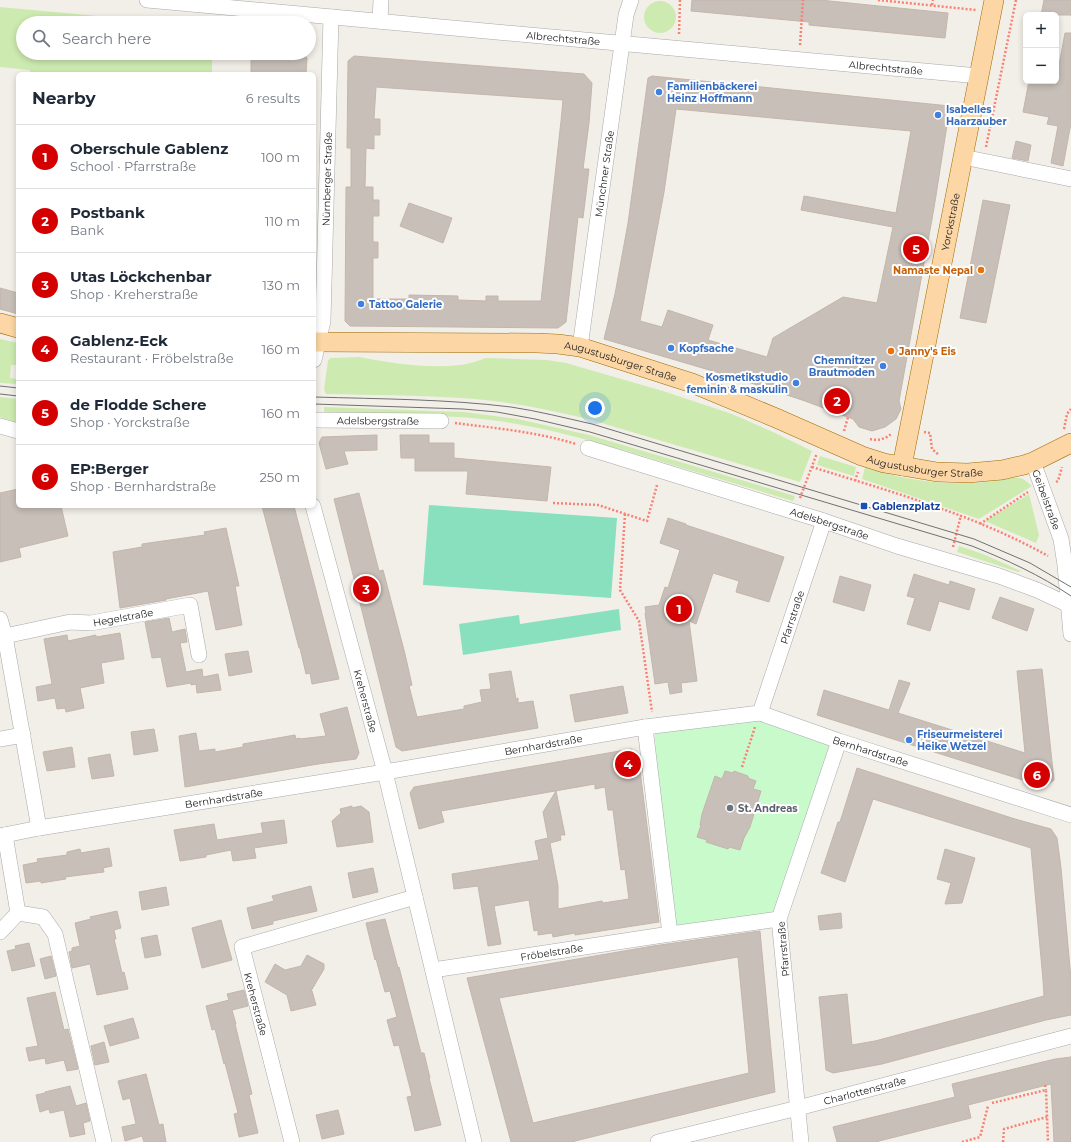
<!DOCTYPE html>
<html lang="en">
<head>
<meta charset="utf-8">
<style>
	:root { --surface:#fff; --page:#f2f2f3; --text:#1f2937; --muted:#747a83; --line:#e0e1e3; --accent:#d40000 }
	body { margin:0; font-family:Montserrat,sans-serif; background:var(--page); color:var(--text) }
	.controls { position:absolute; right:12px; top:12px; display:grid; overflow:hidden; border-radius:6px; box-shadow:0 2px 6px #0003 }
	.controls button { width:36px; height:36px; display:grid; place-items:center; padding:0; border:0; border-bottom:1px solid var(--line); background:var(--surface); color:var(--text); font:20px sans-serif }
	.you { position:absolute; left:595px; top:408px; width:14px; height:14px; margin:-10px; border:3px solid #fff; border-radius:50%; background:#1a73e8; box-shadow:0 0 0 6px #1a73e833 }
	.badge { display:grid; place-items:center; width:26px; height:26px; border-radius:50%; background:var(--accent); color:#fff; font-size:13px; font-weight:700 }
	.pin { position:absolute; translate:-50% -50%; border:2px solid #fff; box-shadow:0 1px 4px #0006 }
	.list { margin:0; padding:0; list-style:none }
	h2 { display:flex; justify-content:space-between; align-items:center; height:52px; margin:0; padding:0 16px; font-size:17px }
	h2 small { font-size:13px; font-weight:400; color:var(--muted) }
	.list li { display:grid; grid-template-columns:26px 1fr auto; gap:12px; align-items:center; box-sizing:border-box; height:64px; padding:0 16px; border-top:1px solid var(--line) }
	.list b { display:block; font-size:15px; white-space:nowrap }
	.list p { margin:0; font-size:13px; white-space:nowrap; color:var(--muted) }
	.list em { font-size:13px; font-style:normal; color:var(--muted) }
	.icon { flex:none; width:22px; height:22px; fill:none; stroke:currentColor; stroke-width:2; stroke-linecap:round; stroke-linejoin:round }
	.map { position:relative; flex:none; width:1071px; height:1142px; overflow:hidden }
	.search { position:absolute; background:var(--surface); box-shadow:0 2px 6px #0003; left:16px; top:16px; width:300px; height:44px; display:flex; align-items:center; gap:10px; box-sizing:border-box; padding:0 14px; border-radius:22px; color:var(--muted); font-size:15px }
	.panel { position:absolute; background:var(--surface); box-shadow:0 2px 6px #0003; left:16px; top:72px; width:300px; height:436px; border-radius:6px }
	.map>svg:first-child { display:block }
	.grass { fill:#cdebb0 }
	.park { fill:#c8facc }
	.pitch { fill:#88e0be }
	.building { fill:#c7bfb8; stroke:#c4b6ab; fill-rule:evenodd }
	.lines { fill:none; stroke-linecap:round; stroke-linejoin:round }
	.minor-casing { stroke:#a9a9a9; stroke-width:16 }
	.major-casing { stroke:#a06b00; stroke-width:20 }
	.path { stroke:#fa8072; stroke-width:2.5; stroke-dasharray:2 2; stroke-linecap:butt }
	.minor { stroke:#fff; stroke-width:15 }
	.major { stroke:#fcd6a4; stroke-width:19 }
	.tram { stroke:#707070; stroke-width:1 }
	.shop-dot { fill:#3f7fe0; stroke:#fff; stroke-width:1.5 }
	.food-dot { fill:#e8710a; stroke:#fff; stroke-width:1.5 }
	.transit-dot { fill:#1a4fb4; stroke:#fff; stroke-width:1.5 }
	.worship-dot { fill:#6b7280; stroke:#fff; stroke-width:1.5 }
	.labels { text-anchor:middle; stroke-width:4; stroke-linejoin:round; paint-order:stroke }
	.street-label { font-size:10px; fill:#222; stroke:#fff }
	.shop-label { font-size:10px; font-weight:bold; fill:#366cbe; stroke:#fff; text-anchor:start }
	.food-label { font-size:10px; font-weight:bold; fill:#c56008; stroke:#fff; text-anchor:end }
	.transit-label { font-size:10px; font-weight:bold; fill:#164399; stroke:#fff; text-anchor:start }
	.worship-label { font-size:10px; font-weight:bold; fill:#5b616d; stroke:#fff; text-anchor:start }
</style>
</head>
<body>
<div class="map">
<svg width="1071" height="1142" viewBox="0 0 1071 1142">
	<rect width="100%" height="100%" fill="#f2efe9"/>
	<!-- grass -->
	<g class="grass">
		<circle cx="660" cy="17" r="16"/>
		<polygon points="0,7 174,23 23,23 23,53 212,53 212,74 30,74 30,70 0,67"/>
		<polygon points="0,339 18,343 18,365 11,365 10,378 18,379 18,384 0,383"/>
		<path d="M359,357C392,363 426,369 460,365C469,364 477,361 486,358L547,360L566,363L663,391L732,414L773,432L812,451L800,482L588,419C546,409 503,400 459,398C415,395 370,395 326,394L324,389L328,360L331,358Z"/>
		<polygon points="0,397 18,399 18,423 0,417"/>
		<path d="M324,407L464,412L518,419L589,435L795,496L793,501C743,486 693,471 643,456C593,441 542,426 490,420C436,413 381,416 327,417L324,411Z"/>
		<polygon points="820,456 856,467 854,476 817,465"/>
		<path d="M865,467C887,474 910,480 934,482C951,484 969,483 986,482C995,481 1011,477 1019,478C1024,478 1028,483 1032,486L979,519L862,479Z"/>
		<polygon points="1029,494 1039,535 1036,543 985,521"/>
		<polygon points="959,546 983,554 1021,571 1018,572 957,552"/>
	</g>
	<!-- park -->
	<polygon class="park" points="760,713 839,741 779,919 670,934 654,726"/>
	<!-- pitch -->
	<g class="pitch">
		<polygon points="429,505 617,518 611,598 423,585"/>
		<polygon points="619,609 621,630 463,655 459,624 519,615 520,624"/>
	</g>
	<!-- building -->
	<g class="building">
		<polygon points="692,0 820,0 948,13 945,38 809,25 809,22 691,11"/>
		<polygon points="1044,0 1071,0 1071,15 1041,15"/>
		<polygon points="1065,33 1071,33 1071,123 1063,166 1051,163 1058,126 1047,124 1049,117 1023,112 1029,81 1056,81"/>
		<polygon points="251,53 303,53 307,58 306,74 251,73"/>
		<path d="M354,56L584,74L592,83L589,123L583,169H589L583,218L578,217L566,322L558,328L350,326L345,321L346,187H351V148H347L348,61ZM376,87L563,100L561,121L541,301H498V296H486V301L458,300V296L409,295V299H373V258H378V242H373V216H379V200H373V187H365L366,148L374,149V135H380V119H374Z"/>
		<path d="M652,76L950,106L934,208L899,401L901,409L896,419L885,427L872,431L859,427L853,419L805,401L733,377L604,339L615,294L628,223L648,78ZM676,109L911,131L896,213L804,196L801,210L893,227L877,303L843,297L773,338L767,357L708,340L713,325L668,310L662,327L640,321L664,192Z"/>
		<polygon points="1016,141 1031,145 1028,161 1012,158"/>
		<polygon points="983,200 1010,205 986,323 960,318"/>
		<polygon points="409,203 452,218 443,243 400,226"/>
		<polygon points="0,288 18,293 18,314 0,309"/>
		<polygon points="377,435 377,450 344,451 348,464 326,469 319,443 322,437"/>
		<polygon points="400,435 429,435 429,443 454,443 454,458 551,467 547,501 466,494 468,471 415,471 415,458 401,458"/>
		<polygon points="18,489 18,506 61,506 68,536 19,548 21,557 0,562 0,493"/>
		<polygon points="359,493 379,571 383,570 405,654 412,685 409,686 417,717 464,709 464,706 482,702 480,690 491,689 489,674 511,671 516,699 518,698 518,703 533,701 538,728 402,751 396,747 334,499"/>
		<polygon points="262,506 294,506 339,679 312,684 310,673 306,674 300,648 299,648"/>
		<polygon points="668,518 686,524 686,525 784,557 769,602 736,592 739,581 713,573 696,624 689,621 697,681 681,683 682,692 670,694 668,682 655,684 645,613 646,613 645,607 659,605 665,587 668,588 680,550 660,543"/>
		<polygon points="226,528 239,586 235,586 242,625 216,630 208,591 166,599 166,600 120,608 113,552 142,547 142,544 205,535 204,532"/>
		<polygon points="914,574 949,585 950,581 975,589 969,610 939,601 930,631 907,624 915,598 907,596"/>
		<polygon points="840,576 871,585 864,611 833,602"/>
		<polygon points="1000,597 1034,609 1027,631 992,618"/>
		<polygon points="169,618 172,632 185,629 187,642 180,643 186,672 202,669 203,677 218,674 221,690 197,693 196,684 191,685 191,683 167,687 161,657 152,658 145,622"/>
		<polygon points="120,633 124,659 101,663 104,683 80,688 84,708 66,712 65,708 57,709 55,698 38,701 36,687 52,684 44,639 67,635 68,641 96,635 96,637"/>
		<polygon points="248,651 252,672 229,676 225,654"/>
		<polygon points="1042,669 1054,780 1045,787 817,715 824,690 889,710 899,680 910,683 898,713 1025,753 1017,671"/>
		<polygon points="623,686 628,713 575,722 570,695"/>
		<polygon points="347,707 359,753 356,759 318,764 185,787 179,736 196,733 199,751 215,749 215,752 243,747 243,744 295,735 296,739 300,738 300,739 326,736 320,714"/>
		<polygon points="154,729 158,751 134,755 131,732"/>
		<polygon points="72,747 75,767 47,771 43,752"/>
		<polygon points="631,749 638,754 659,922 575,935 575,933 553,937 552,933 538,935 538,930 534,931 529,900 494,906 501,944 488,946 478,886 454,889 452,874 539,860 535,841 548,838 543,812 556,791 565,835 560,835 561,840 550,843 558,886 558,909 602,901 603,903 629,899 625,869 621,870 619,856 613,810 608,810 605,787 595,789 595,784 441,811 444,822 419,829 410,793 414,787"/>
		<polygon points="110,754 114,776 92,779 88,758"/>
		<polygon points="857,768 1015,819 1051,829 1057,838 1061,868 1071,979 1071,1015 1046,1020 882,1064 833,1073 826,1070 819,997 847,994 852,1045 875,1041 1044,996 1043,980 1031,848 873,799 845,882 821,873 838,822 840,822"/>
		<polygon points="725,771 733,773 734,771 748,776 748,778 756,781 753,789 761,791 750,827 744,838 740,850 729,847 728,849 706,842 707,840 697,837 701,825 700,825 702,814 715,776 722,779"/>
		<polygon points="352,806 352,808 361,806 369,812 373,842 337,847 332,821 341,813 340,809"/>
		<polygon points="284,820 287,843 254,848 256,858 233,861 231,850 206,855 206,857 180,861 174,830 214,824 217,840 263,833 261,823"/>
		<polygon points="109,848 112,866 103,868 104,872 65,877 66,879 41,883 41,881 26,883 23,865 38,862 37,859 67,855 67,852 80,849 81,853"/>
		<polygon points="945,849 975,858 962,903 945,904 951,883 937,879"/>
		<polygon points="373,868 378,892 353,898 348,873"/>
		<polygon points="311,886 317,911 273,921 273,924 252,929 247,908 274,901 272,896"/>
		<polygon points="166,887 169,905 142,910 139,892"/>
		<polygon points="117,911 121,928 114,930 116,939 114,939 122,973 124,972 128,989 97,995 90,964 72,968 69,952 72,951 72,948 80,946 75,923 91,919 90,917"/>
		<polygon points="841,913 842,928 820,930 818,916"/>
		<polygon points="385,919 398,968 399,967 421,1053 424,1053 430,1078 429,1078 441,1125 415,1131 407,1097 412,1096 399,1045 394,1046 387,1020 397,1017 390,991 385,992 376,959 375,960 366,923"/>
		<polygon points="221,920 232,960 202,968 192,928"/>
		<path d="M760,931L775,1092L571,1142H511L467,978L653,946ZM738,957L749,1073L533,1123L499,998Z"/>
		<polygon points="157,935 161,955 145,958 141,938"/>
		<polygon points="29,943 35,966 12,971 7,951 16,949 15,946"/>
		<polygon points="307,955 324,964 324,969 311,991 312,991 316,1005 291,1011 287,995 265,982 275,964 285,970 301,966"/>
		<polygon points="51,956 56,976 45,979 40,959"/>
		<polygon points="244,990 248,1006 232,1010 236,1024 235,1024 252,1094 249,1095 258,1133 239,1137 234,1114 238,1113 225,1063 224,1064 215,1029 212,1030 206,1006 229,1000 227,994"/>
		<polygon points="55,992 64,1030 68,1029 78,1069 67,1071 64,1060 46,1064 45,1058 29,1061 26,1048 38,1046 27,998"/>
		<polygon points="133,1018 139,1038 110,1046 104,1026"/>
		<polygon points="104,1042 109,1062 95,1065 91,1046"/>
		<polygon points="1071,1057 1071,1142 1054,1142 1051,1084 968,1105 971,1118 875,1142 837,1142 833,1127 955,1097 952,1084 1055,1059"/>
		<polygon points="146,1074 159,1125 163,1124 166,1142 144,1142 142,1136 125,1141 122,1127 136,1124 130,1098 123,1100 118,1081"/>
		<polygon points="70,1086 76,1106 86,1103 90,1121 83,1123 85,1134 70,1137 64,1110 50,1113 49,1109 40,1112 36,1095 45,1093 45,1092"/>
		<polygon points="338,1110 344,1134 322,1139 316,1115"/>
	</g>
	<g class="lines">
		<!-- minor casing -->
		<g class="minor-casing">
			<g id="minor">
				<path id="s1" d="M147,0L979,76"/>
				<polyline points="380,21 381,0"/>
				<polyline points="963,157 1071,179"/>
				<path id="s2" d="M580,347L626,15L631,0"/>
				<path id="s3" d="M314,360L323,321L331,17"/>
				<path id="s4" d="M314,420L441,421"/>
				<polyline points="0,426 18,431"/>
				<path id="s5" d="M588,448L824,521L897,546L999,576L1037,590L1069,605"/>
				<path id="s6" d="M1033,462L1061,539L1065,565L1071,634"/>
				<path id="s7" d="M313,506L385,772L474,1142"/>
				<polyline points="0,619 5,636 39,828"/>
				<path id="s8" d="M5,636L70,622L91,623L190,605L199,655"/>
				<path id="s9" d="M760,713L824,521"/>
				<polyline points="645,727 670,934"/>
				<polyline points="0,739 23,735"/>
				<polyline points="5,835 18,913 43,917 55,934 104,1142"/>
				<path id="s10" d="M0,836L39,828L385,772L645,727L760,713L839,741L1071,815"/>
				<polyline points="0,932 18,913"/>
				<path id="s11" d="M433,970L670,934L779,919"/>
				<polyline points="292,1142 242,947 415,897"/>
				<path id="s12" d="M658,1142L798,1108L1071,1036"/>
				<polyline points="801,1142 779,919 839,741"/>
			</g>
		</g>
		<!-- major casing -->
		<g class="major-casing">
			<g id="major">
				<polyline points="0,323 18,328"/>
				<path id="s13" d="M314,342L537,343L558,344L580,347L692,383L776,418L862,456L884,463L902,466L937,472L968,473L1002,470L1024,465L1033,462L1071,443"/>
				<path id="s14" d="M902,466L994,0"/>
			</g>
		</g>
		<!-- path -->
		<g class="path">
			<polyline points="878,0 976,10"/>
			<polyline points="932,5 933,0"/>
			<polyline points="679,34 680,0"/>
			<polyline points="800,45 803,0"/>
			<polyline points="986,147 1016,0"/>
			<path d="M455,423C495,428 537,432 576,444"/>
			<polyline points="1064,429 1067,414 1071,409"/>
			<polyline points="844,431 848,417"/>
			<polyline points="924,432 930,433 932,449 939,455"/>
			<path d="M870,439C877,441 886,439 891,434"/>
			<path d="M812,467C892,492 975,515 1048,556"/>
			<polyline points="855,481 858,472"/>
			<polyline points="1056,482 1058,481 1062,467"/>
			<polyline points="800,498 817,453"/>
			<polyline points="553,503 598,505 647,521 657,485"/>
			<polyline points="625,514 620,590 639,621 652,712"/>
			<polyline points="980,524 1028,492"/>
			<polyline points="953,547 961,515"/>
			<polyline points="742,767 755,727"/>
			<polyline points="1045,1085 1046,1090"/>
			<polyline points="992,1103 1046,1090 1048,1142"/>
			<polyline points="962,1142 980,1137 988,1106"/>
			<polyline points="1003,1142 1004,1129 1047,1117"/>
		</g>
		<!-- minor -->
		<use href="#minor" class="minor"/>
		<!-- major -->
		<use href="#major" class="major"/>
		<!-- tram -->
		<g class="tram">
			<polyline points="0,386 18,388"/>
			<polyline points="0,394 18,396"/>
			<path d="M314,397C380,399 446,399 511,407C538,411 565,418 592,424L974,539L1030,563L1071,587"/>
			<path d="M314,404L463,409L497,412L535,419L590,432L972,546C1007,560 1040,575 1071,596"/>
		</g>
	</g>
	<!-- markers -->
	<g class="shop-dot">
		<circle cx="659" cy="92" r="4"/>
		<circle cx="938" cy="115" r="4"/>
		<circle cx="361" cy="304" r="4"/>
		<circle cx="671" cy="348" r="4"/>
		<circle cx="883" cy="366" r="4"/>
		<circle cx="796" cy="383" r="4"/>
		<circle cx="909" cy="740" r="4"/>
	</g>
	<g class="food-dot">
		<circle cx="981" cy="270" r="4"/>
		<circle cx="891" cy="351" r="4"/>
	</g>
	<rect class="transit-dot" x="860" y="502" width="8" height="8" rx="2"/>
	<circle class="worship-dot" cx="730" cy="808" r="4"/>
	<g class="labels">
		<!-- street labels -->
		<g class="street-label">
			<text dy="4" stroke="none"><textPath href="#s1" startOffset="418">Albrechtstraße</textPath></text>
			<text dy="4" stroke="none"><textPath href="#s1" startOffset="742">Albrechtstraße</textPath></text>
			<text dy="4" stroke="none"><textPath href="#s2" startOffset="175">Münchner Straße</textPath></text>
			<text dy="4" stroke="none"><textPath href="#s3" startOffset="182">Nürnberger Straße</textPath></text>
			<text dy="4" stroke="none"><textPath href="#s14" startOffset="249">Yorckstraße</textPath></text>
			<text dy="4" stroke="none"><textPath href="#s13" startOffset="309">Augustusburger Straße</textPath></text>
			<text dy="4" stroke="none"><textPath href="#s4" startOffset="64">Adelsbergstraße</textPath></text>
			<text dy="4" stroke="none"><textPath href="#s13" startOffset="633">Augustusburger Straße</textPath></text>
			<text dy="4" stroke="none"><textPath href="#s6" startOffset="40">Geibelstraße</textPath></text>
			<text dy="4" stroke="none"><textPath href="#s5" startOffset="253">Adelsbergstraße</textPath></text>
			<text dy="4" stroke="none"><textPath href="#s8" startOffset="120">Hegelstraße</textPath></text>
			<text dy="4" stroke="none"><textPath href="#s9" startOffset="101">Pfarrstraße</textPath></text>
			<text dy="4" stroke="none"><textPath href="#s7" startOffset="202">Kreherstraße</textPath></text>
			<text dy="4" stroke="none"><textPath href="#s10" startOffset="551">Bernhardstraße</textPath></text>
			<text dy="4" stroke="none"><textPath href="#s10" startOffset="887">Bernhardstraße</textPath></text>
			<text dy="4" stroke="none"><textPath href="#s10" startOffset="227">Bernhardstraße</textPath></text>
			<text transform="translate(783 949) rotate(-95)" y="4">Pfarrstraße</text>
			<text dy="4" stroke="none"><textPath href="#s11" startOffset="120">Fröbelstraße</textPath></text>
			<text transform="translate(256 1004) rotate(75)" y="4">Kreherstraße</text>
			<text dy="4" stroke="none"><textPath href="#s12" startOffset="213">Charlottenstraße</textPath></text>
		</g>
		<!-- shop labels -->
		<g class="shop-label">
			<text x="667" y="90">Familienbäckerei<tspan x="667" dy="12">Heinz Hoffmann</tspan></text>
			<text x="946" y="113">Isabelles<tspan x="946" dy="12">Haarzauber</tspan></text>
			<text x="369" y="308">Tattoo Galerie</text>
			<text x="679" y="352">Kopfsache</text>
			<text x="875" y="364" text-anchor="end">Chemnitzer<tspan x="875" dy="12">Brautmoden</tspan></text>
			<text x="788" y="381" text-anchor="end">Kosmetikstudio<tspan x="788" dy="12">feminin &amp; maskulin</tspan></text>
			<text x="917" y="738">Friseurmeisterei<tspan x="917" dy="12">Heike Wetzel</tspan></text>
		</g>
		<!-- food labels -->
		<g class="food-label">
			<text x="973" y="274">Namaste Nepal</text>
			<text x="899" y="355" text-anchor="start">Janny's Eis</text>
		</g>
		<!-- transit labels -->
		<g class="transit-label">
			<text x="872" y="510">Gablenzplatz</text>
		</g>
		<!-- worship labels -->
		<g class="worship-label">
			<text x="738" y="812">St. Andreas</text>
		</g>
	</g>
</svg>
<div class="controls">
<button>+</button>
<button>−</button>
</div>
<div class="you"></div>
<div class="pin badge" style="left:679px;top:609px">1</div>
<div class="pin badge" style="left:837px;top:401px">2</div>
<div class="pin badge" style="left:366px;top:589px">3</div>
<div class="pin badge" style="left:628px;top:764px">4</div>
<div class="pin badge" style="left:916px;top:249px">5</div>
<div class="pin badge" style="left:1037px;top:775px">6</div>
<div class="search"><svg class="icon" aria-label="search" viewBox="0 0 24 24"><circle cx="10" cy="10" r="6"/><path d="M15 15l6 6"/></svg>Search here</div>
<section class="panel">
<h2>Nearby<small>6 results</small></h2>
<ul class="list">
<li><span class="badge">1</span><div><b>Oberschule Gablenz</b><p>School · Pfarrstraße</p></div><em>100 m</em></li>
<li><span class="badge">2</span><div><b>Postbank</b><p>Bank</p></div><em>110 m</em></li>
<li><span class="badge">3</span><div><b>Utas Löckchenbar</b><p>Shop · Kreherstraße</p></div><em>130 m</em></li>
<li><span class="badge">4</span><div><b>Gablenz-Eck</b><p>Restaurant · Fröbelstraße</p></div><em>160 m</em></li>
<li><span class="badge">5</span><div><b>de Flodde Schere</b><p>Shop · Yorckstraße</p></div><em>160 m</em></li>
<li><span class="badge">6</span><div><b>EP:Berger</b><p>Shop · Bernhardstraße</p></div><em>250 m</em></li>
</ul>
</section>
</div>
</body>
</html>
